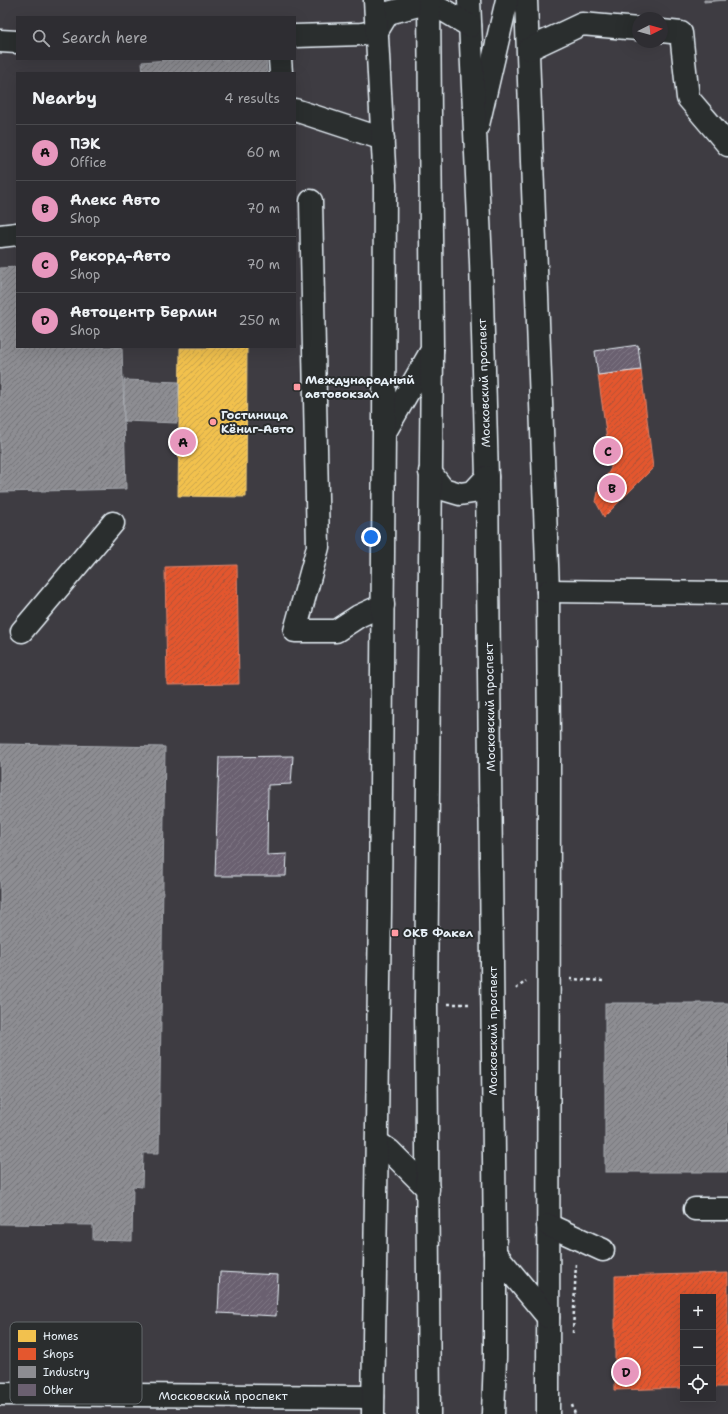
<!DOCTYPE html>
<html lang="en">
<head>
<meta charset="utf-8">
<style>
	:root { --surface:#2e2d32; --page:#36353a; --text:#f1f3f6; --muted:#a7a8ac; --line:#49494d; --accent:#e797bd }
	body { margin:0; font-family:"Shantell Sans",sans-serif; background:var(--page); color:var(--text) }
	.controls { position:absolute; right:12px; bottom:12px; display:grid; overflow:hidden; border-radius:0px; box-shadow:0 4px 16px #0002 }
	.controls button { width:36px; height:36px; display:grid; place-items:center; padding:0; border:0; border-bottom:1px solid var(--line); background:var(--surface); color:var(--text); font:20px sans-serif }
	.compass { position:absolute; left:632px; top:12px; width:36px; height:36px; border-radius:50%; background:var(--surface); box-shadow:0 4px 16px #0002; rotate:84deg }
	.you { position:absolute; left:371px; top:537px; width:14px; height:14px; margin:-10px; border:3px solid #fff; border-radius:50%; background:#1a73e8; box-shadow:0 0 0 6px #1a73e833 }
	.badge { display:grid; place-items:center; width:26px; height:26px; border-radius:50%; background:var(--accent); color:#111; font-size:13px; font-weight:700 }
	.pin { position:absolute; translate:-50% -50%; border:2px solid #fff; box-shadow:0 1px 4px #0006 }
	.list { margin:0; padding:0; list-style:none }
	h2 { display:flex; justify-content:space-between; align-items:center; height:52px; margin:0; padding:0 16px; font-size:17px }
	h2 small { font-size:13px; font-weight:400; color:var(--muted) }
	.list li { display:grid; grid-template-columns:26px 1fr auto; gap:12px; align-items:center; box-sizing:border-box; height:56px; padding:0 16px; border-top:1px solid var(--line) }
	.list b { display:block; font-size:15px; white-space:nowrap }
	.list p { margin:0; font-size:13px; white-space:nowrap; color:var(--muted) }
	.list em { font-size:13px; font-style:normal; color:var(--muted) }
	.icon { flex:none; width:22px; height:22px; fill:none; stroke:currentColor; stroke-width:2; stroke-linecap:round; stroke-linejoin:round }
	.map { position:relative; flex:none; width:728px; height:1414px; overflow:hidden }
	.search { position:absolute; background:var(--surface); box-shadow:0 4px 16px #0002; left:16px; top:16px; width:280px; height:44px; display:flex; align-items:center; gap:10px; box-sizing:border-box; padding:0 14px; border-radius:0px; color:var(--muted); font-size:15px }
	.panel { position:absolute; background:var(--surface); box-shadow:0 4px 16px #0002; left:16px; top:72px; width:280px; height:276px; border-radius:0px }
	.map>svg:first-child { display:block }
	.homes { fill:url(#homes-hatch); stroke:#efcf81 }
	.shops { fill:url(#shops-hatch); stroke:#e5856b }
	.industry { fill:url(#industry-hatch); stroke:#a8abb1 }
	.building { fill:url(#building-hatch); stroke:#e8f1f8 }
	.lines { fill:none; stroke-linecap:round; stroke-linejoin:round }
	.minor-casing { stroke:#e8f1f8; stroke-width:25 }
	.major-casing { stroke:#e8f1f8; stroke-width:25 }
	.path { stroke:#e8f1f8; stroke-width:2.5; stroke-dasharray:3 3; stroke-linecap:butt }
	.minor { stroke:#2a2d2e; stroke-width:22 }
	.major { stroke:#2a2d2e; stroke-width:22 }
	.poi-dot { fill:#ff9aa2; stroke:#2a2d2e; stroke-width:1.5 }
	.labels { text-anchor:middle; stroke-width:4; stroke-linejoin:round; paint-order:stroke }
	.poi-label { font-size:12px; font-weight:bold; fill:#e8f1f8; stroke:#2a2d2e; text-anchor:start }
	.street-label { font-size:12px; fill:#e8f1f8; stroke:#2a2d2e }
	.key { fill:#2a2d2e; stroke:#63686b; stroke-width:1 }
	.key-label { font-size:11px; fill:#e8f1f8 }
</style>
</head>
<body>
<div class="map">
<svg width="728" height="1414" viewBox="0 0 728 1414">
	<defs>
		<pattern id="homes-hatch" width="6" height="6" patternUnits="userSpaceOnUse"><rect width="6" height="6" fill="#f2c14e"/><path d="M-1 1l2-2M0 6l6-6M5 7l2-2" fill="none" stroke="#c7a34d"/></pattern>
		<pattern id="shops-hatch" width="6" height="6" patternUnits="userSpaceOnUse"><rect width="6" height="6" fill="#e4572e"/><path d="M-1 1l2-2M0 6l6-6M5 7l2-2" fill="none" stroke="#ad5238"/></pattern>
		<pattern id="industry-hatch" width="6" height="6" patternUnits="userSpaceOnUse"><rect width="6" height="6" fill="#8d8d92"/><path d="M-1 1l2-2M0 6l6-6M5 7l2-2" fill="none" stroke="#747579"/></pattern>
		<pattern id="building-hatch" width="6" height="6" patternUnits="userSpaceOnUse"><rect width="6" height="6" fill="#6b6070"/><path d="M-1 1l2-2M0 6l6-6M5 7l2-2" fill="none" stroke="#807785"/></pattern>
	</defs>
	<rect width="100%" height="100%" fill="#3e3c42"/>
	<filter id="ink" filterUnits="userSpaceOnUse"><feTurbulence type="fractalNoise" baseFrequency=".025" numOctaves="2"/><feDisplacementMap in="SourceGraphic" scale="8" xChannelSelector="R" yChannelSelector="G"/><feConvolveMatrix kernelMatrix="1 2 1 2 8 2 1 2 1" color-interpolation-filters="sRGB"/></filter>
	<g filter="url(#ink)">
		<!-- homes -->
		<polygon class="homes" points="180,348 247,348 246,497 178,496"/>
		<!-- shops -->
		<g class="shops">
			<polygon points="641,370 653,468 604,517 596,502 598,492 611,468 598,375"/>
			<polygon points="237,565 239,684 167,685 165,567"/>
			<polygon points="728,1273 728,1387 713,1387 713,1297 683,1297 683,1388 615,1390 615,1276"/>
		</g>
		<!-- industry -->
		<g class="industry">
			<polygon points="704,0 726,0 704,2"/>
			<polygon points="180,59 266,59 267,73 143,73 142,62"/>
			<polygon points="17,267 17,347 122,347 126,489 0,492 0,268"/>
			<polygon points="124,380 179,382 177,423 124,421"/>
			<polygon points="0,744 165,747 159,1153 143,1153 142,1187 133,1186 132,1241 93,1240 93,1225 0,1224"/>
			<rect x="605" y="1003" width="123" height="169"/>
		</g>
		<!-- building -->
		<g class="building">
			<polygon points="638,345 641,370 598,375 595,351"/>
			<polygon points="293,756 291,784 268,785 267,855 287,854 286,876 215,876 219,757"/>
			<polygon points="220,1272 278,1275 276,1316 218,1313"/>
		</g>
		<g class="lines">
			<!-- minor casing -->
			<g class="minor-casing">
				<g id="minor">
					<polyline points="526,0 548,591 549,756 548,1414"/>
					<polyline points="662,31 681,33 688,98 728,145"/>
					<polyline points="295,36 362,34 377,31 388,13 430,2"/>
					<polyline points="0,41 17,42"/>
					<polyline points="529,49 582,24 638,29"/>
					<polyline points="280,59 281,73"/>
					<polyline points="295,110 383,139"/>
					<polyline points="478,125 507,0"/>
					<polyline points="311,201 318,547 295,631 336,631 359,616 383,605"/>
					<polyline points="0,236 17,234"/>
					<polyline points="385,432 432,350"/>
					<polyline points="548,591 728,593"/>
					<polyline points="22,631 113,523"/>
					<polyline points="377,1142 390,1151 428,1189"/>
					<polyline points="695,1209 728,1209"/>
					<polyline points="548,1225 603,1250"/>
					<polyline points="495,1253 548,1317"/>
					<polyline points="0,1394 373,1397"/>
					<polyline points="373,1414 380,909 384,433 385,185 375,0"/>
				</g>
			</g>
			<!-- major casing -->
			<g class="major-casing">
				<g id="major">
					<polyline points="469,0 481,262 487,477 495,1253 495,1357 493,1414"/>
					<polyline points="430,2 470,26"/>
					<polyline points="430,472 443,489 460,494 473,492 487,477"/>
					<polyline points="429,1414 426,1004 432,350 429,0"/>
				</g>
			</g>
			<!-- path -->
			<g class="path">
				<polyline points="570,979 604,981"/>
				<polyline points="516,989 526,981"/>
				<polyline points="448,1004 471,1004"/>
				<polyline points="573,1333 576,1262"/>
				<polyline points="572,1405 575,1414"/>
			</g>
			<!-- minor -->
			<use href="#minor" class="minor"/>
			<!-- major -->
			<use href="#major" class="major"/>
		</g>
	</g>
	<!-- markers -->
	<g class="poi-dot">
		<rect x="293" y="383" width="8" height="8" rx="2"/>
		<circle cx="213" cy="422" r="4"/>
		<rect x="391" y="929" width="8" height="8" rx="2"/>
	</g>
	<g class="labels">
		<!-- poi labels -->
		<g class="poi-label">
			<text x="305" y="384">Международный<tspan x="305" dy="14">автовокзал</tspan></text>
			<text x="221" y="419">Гостиница<tspan x="221" dy="14">Кёниг-Авто</tspan></text>
			<text x="403" y="937">ОКБ Факел</text>
		</g>
		<!-- street labels -->
		<g class="street-label">
			<text transform="translate(484 383) rotate(-92)" y="4">Московский проспект</text>
			<text transform="translate(490 707) rotate(-91)" y="4">Московский проспект</text>
			<text transform="translate(493 1031) rotate(-90)" y="4">Московский проспект</text>
			<text x="223" y="1400">Московский проспект</text>
		</g>
	</g>
	<!-- legend -->
	<rect x="10" y="1322" width="132" height="82" rx="6" class="key"/>
	<rect x="18" y="1330" width="18" height="12" fill="#f2c14e"/>
	<rect x="18" y="1348" width="18" height="12" fill="#e4572e"/>
	<rect x="18" y="1366" width="18" height="12" fill="#8d8d92"/>
	<rect x="18" y="1384" width="18" height="12" fill="#6b6070"/>
	<g class="key-label">
		<text x="43" y="1340">Homes</text>
		<text x="43" y="1358">Shops</text>
		<text x="43" y="1376">Industry</text>
		<text x="43" y="1394">Other</text>
	</g>
</svg>
<div class="controls">
<button>+</button>
<button>−</button>
<button><svg class="icon" aria-label="locate" viewBox="0 0 24 24"><circle cx="12" cy="12" r="6"/><path d="M12 2v4M12 18v4M2 12h4M18 12h4"/></svg></button>
</div>
<svg class="compass" viewBox="-18 -18 36 36"><path d="M0-13l5 13h-10z" fill="#e53935"/><path d="M0 13l5-13h-10z" fill="#a7a8ac"/></svg>
<div class="you"></div>
<div class="pin badge" style="left:183px;top:442px">A</div>
<div class="pin badge" style="left:612px;top:488px">B</div>
<div class="pin badge" style="left:608px;top:451px">C</div>
<div class="pin badge" style="left:626px;top:1372px">D</div>
<div class="search"><svg class="icon" aria-label="search" viewBox="0 0 24 24"><circle cx="10" cy="10" r="6"/><path d="M15 15l6 6"/></svg>Search here</div>
<section class="panel">
<h2>Nearby<small>4 results</small></h2>
<ul class="list">
<li><span class="badge">A</span><div><b>ПЭК</b><p>Office</p></div><em>60 m</em></li>
<li><span class="badge">B</span><div><b>Алекс Авто</b><p>Shop</p></div><em>70 m</em></li>
<li><span class="badge">C</span><div><b>Рекорд-Авто</b><p>Shop</p></div><em>70 m</em></li>
<li><span class="badge">D</span><div><b>Автоцентр Берлин</b><p>Shop</p></div><em>250 m</em></li>
</ul>
</section>
</div>
</body>
</html>
